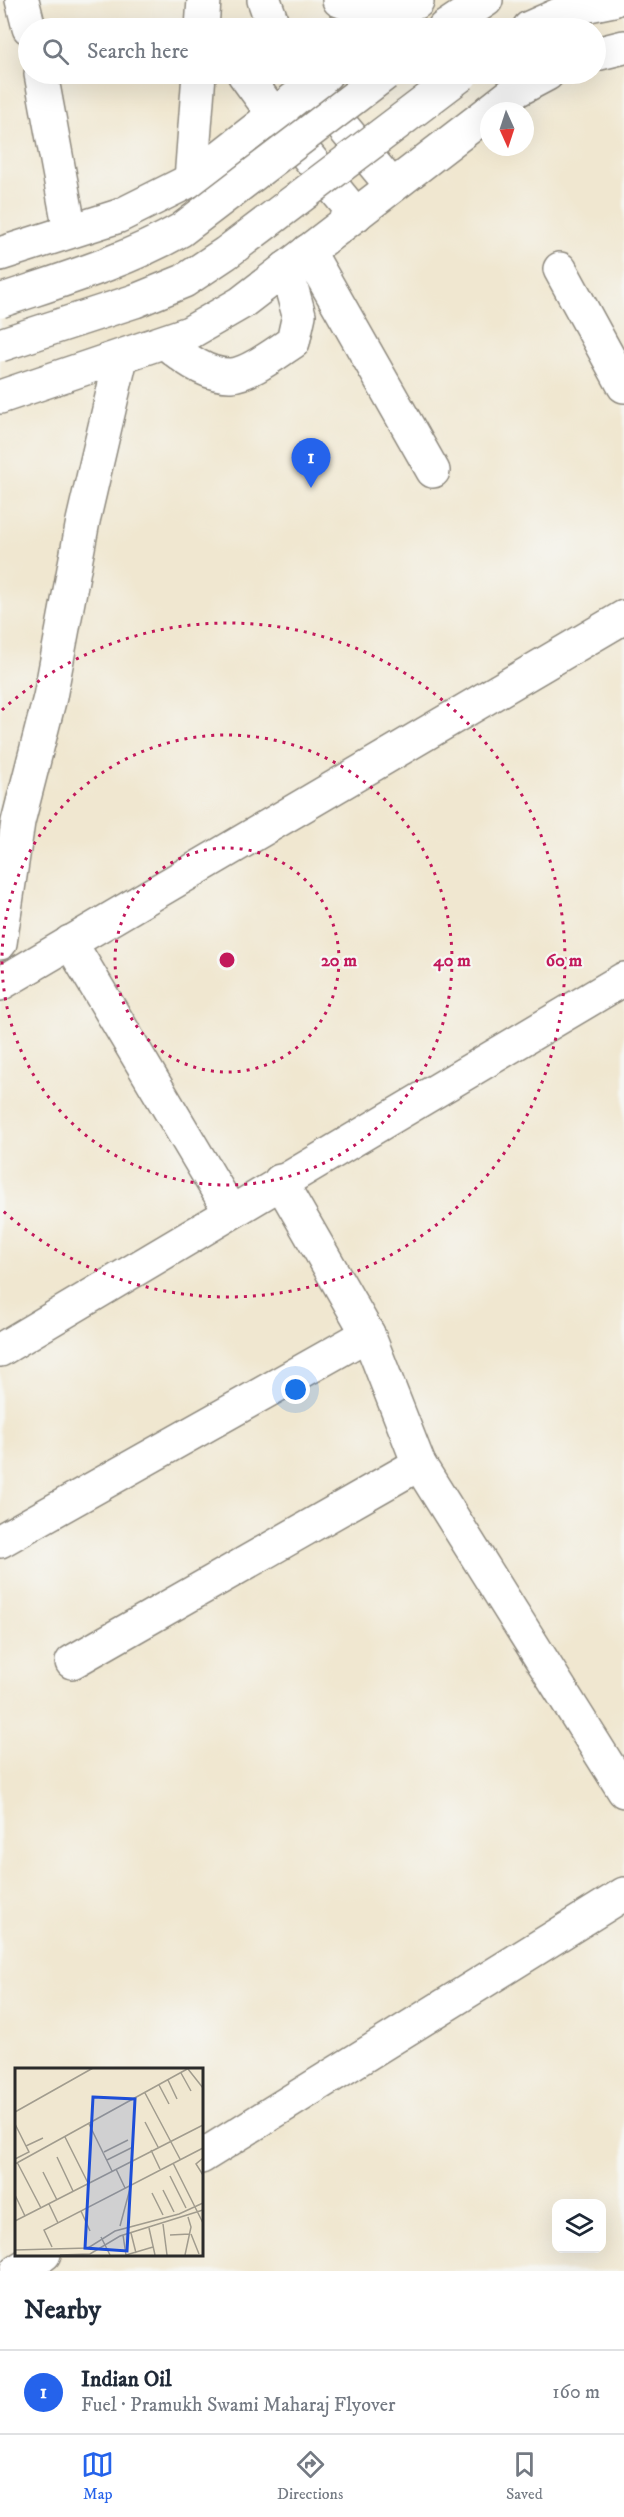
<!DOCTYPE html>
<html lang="en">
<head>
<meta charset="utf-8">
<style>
	:root { --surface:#fff; --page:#f6f6f7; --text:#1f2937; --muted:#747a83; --line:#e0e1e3; --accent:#2563eb }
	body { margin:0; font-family:"IM FELL DW Pica",serif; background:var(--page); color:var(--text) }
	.controls { position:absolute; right:18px; bottom:18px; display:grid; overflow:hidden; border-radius:12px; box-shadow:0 6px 24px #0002 }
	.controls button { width:54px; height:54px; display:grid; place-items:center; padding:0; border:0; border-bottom:2px solid var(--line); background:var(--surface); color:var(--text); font:30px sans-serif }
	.compass { position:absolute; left:480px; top:102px; width:54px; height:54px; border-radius:50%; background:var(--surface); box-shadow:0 6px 24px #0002; rotate:177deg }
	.you { position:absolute; left:296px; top:1390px; width:21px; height:21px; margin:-15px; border:4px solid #fff; border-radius:50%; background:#1a73e8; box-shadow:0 0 0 9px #1a73e833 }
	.badge { display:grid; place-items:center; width:39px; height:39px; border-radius:50%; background:var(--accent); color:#fff; font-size:20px; font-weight:700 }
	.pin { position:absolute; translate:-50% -50px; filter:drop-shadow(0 2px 3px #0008) }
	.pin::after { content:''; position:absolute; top:32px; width:21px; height:18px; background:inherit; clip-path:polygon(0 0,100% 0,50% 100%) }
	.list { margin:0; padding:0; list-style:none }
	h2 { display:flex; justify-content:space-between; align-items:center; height:78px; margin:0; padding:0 24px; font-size:26px }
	h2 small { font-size:20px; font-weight:400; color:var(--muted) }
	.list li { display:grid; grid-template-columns:39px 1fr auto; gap:18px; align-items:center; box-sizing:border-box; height:84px; padding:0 24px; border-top:2px solid var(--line) }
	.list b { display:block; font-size:22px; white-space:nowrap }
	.list p { margin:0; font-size:20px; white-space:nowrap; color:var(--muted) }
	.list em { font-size:20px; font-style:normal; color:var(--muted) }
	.icon { flex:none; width:33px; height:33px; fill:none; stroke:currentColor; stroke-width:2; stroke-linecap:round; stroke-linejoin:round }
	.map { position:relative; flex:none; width:624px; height:2271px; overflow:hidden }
	.search { position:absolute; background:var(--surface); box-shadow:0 6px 24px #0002; left:18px; right:18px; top:18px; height:66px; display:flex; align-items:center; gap:15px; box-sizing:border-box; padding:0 21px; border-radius:33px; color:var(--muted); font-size:22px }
	.sheet { height:162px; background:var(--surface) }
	nav { display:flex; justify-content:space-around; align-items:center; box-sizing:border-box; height:84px; border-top:2px solid var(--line); background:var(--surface); font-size:16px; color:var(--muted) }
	nav a { display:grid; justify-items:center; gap:3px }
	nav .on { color:var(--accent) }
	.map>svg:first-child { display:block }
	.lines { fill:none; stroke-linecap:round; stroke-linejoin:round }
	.minor-casing { stroke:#8e897e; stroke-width:36 }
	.major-casing { stroke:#8e897e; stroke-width:36 }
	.minor { stroke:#fff; stroke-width:33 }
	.major { stroke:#fff; stroke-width:33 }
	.major-bridge-casing { stroke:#8e897e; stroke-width:36; stroke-linecap:butt }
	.major-bridge { stroke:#fff; stroke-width:33 }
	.ring { fill:none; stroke:#c2185b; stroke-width:3; stroke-dasharray:3 6 }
	.inset-road { fill:none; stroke:#a19c8e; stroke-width:1.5 }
	.view { fill:#1d4ed8; fill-opacity:0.15; stroke:#1d4ed8; stroke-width:3 }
	.inset-edge { fill:none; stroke:#2b2b2b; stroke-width:3 }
	.centre { fill:#c2185b; stroke:#f6f6f2; stroke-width:3 }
	.ring-label { font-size:18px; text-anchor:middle; font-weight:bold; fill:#c2185b; stroke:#f6f6f2; stroke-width:4.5; stroke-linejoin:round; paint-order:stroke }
</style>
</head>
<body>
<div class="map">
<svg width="624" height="2271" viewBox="0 0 624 2271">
	<rect width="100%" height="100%" fill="#f6f6f2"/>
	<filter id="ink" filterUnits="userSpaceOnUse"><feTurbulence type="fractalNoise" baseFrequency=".0167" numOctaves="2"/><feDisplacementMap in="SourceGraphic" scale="12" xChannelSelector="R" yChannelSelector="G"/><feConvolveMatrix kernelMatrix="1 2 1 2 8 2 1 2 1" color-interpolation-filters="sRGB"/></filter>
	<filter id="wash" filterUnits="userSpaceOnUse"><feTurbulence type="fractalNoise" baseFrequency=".008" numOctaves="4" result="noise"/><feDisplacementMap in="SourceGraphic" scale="24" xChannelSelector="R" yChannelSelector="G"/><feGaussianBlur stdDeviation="1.35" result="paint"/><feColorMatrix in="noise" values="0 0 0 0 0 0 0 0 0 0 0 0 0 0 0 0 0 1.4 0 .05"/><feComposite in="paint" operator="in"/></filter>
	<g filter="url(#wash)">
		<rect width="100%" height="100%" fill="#f0e7d0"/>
	</g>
	<g filter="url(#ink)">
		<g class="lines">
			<!-- minor casing -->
			<g class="minor-casing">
				<g id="minor">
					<polyline points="22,0 29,28"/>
					<polyline points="264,0 274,28"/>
					<polyline points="41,74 70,231"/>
					<polyline points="244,74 274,115 356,215"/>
					<polyline points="299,74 392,186"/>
					<polyline points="308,251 433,471"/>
					<polyline points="560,269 624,386"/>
					<path d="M165,342C182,357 207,376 231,375C250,374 277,352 293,342L299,315L286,268"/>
					<polyline points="70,942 230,1211"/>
					<polyline points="0,943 18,822 50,697 83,521 121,358"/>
					<polyline points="0,984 624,617"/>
					<polyline points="280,1181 368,1334 419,1464 624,1791"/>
					<polyline points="0,1350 624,979"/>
					<polyline points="0,1541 368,1334"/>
					<polyline points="72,1662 419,1464"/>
					<polyline points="201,2157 624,1894"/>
					<polyline points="17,2271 44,2254"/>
				</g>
			</g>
			<!-- major casing -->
			<g class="major-casing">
				<g id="major">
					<path d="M339,0C373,15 383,10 417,2"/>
					<polyline points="202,28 204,0"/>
					<polyline points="444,28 486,0"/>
					<polyline points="529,28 574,8 613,0"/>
					<polyline points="596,54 624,47"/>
					<polyline points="490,111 517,90 547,74"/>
					<polyline points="191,180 199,74"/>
					<polyline points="0,254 119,216 191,180 326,74"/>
					<polyline points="0,397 189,333 241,303 489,112"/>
				</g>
			</g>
			<!-- minor -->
			<use href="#minor" class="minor"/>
			<!-- major -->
			<use href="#major" class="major"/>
			<!-- major-bridge casing -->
			<g class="major-bridge-casing">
				<g id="major-bridge">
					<path d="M0,301C62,280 124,262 181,230L385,74"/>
					<polyline points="0,345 135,301 184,281 226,253 462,74"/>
				</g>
			</g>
			<!-- major-bridge -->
			<use href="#major-bridge" class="major-bridge"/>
		</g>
	</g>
	<!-- distance rings -->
	<g class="ring">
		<circle cx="227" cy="960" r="112"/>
		<circle cx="227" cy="960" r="225"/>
		<path d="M2 710A337 337 0 1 1 2 1210"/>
	</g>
	<!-- overview -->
	<g transform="translate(15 2068)">
		<rect width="188" height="188" fill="#f0e7d0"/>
		<path class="inset-road" d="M173,1L188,20M166,5L176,23M153,12L162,31M144,17L154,36M130,25L165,91M0,44L78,0M130,54L143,79M0,56L11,78L28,70M74,56L97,103M50,69L73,115M136,82L145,101M89,84L113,72M42,89L58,123M188,90L181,96L188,107M0,91L14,84L11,78M92,92L118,79M2,94L26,140M158,95L188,155M0,96L174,0M101,101L110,120M28,104L42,132M155,108L171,140M148,122L159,144M137,125L148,147M0,127L10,148M34,136L43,155M66,143L75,163M0,153L188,57M148,156L152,187M105,158L116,117M134,160L140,187M116,165L121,185M176,166L184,186M108,167L111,187M155,167L175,166M86,169L95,187M37,179L29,162L188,80M0,182L73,180L100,163L164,146L188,135M45,187L75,186L105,168L188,142M111,187L138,179M170,187L176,159L173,149"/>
		<path class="view" d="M78,29L120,31L112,183L70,180Z"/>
		<rect width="188" height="188" class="inset-edge"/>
	</g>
	<circle cx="227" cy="960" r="9" class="centre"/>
	<g class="ring-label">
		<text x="339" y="966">20 m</text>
		<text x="452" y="966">40 m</text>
		<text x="564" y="966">60 m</text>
	</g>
</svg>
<div class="controls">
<button><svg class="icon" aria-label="layers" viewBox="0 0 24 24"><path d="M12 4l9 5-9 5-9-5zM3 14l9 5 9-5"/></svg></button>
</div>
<svg class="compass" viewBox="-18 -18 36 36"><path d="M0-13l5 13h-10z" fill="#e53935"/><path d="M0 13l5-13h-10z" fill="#747a83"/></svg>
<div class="you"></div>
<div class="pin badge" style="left:311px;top:488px">1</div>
<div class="search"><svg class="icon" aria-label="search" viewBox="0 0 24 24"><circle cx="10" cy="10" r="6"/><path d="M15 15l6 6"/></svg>Search here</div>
</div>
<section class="sheet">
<h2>Nearby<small></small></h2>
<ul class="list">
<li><span class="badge">1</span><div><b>Indian Oil</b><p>Fuel · Pramukh Swami Maharaj Flyover</p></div><em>160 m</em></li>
</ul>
</section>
<nav>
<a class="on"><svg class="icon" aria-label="map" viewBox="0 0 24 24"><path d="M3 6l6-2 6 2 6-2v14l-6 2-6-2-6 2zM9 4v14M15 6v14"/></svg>Map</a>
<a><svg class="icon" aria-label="directions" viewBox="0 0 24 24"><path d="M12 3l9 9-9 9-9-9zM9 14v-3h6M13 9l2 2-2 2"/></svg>Directions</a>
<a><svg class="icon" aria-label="saved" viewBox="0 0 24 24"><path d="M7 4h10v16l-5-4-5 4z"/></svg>Saved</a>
</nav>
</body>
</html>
